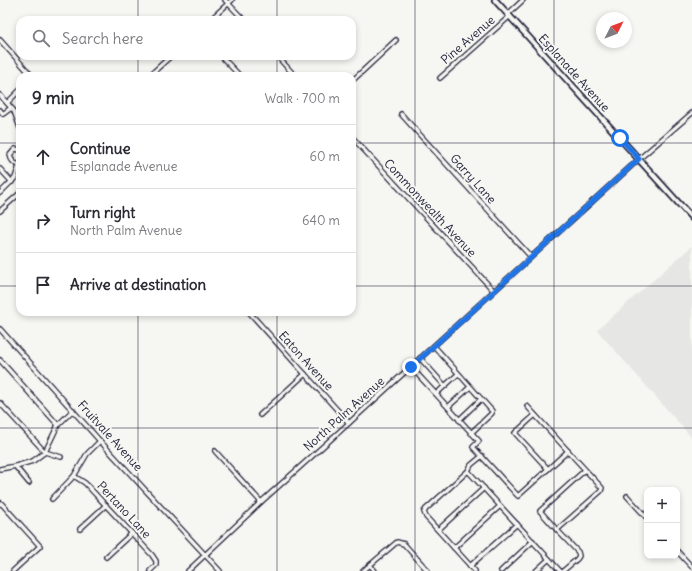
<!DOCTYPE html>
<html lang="en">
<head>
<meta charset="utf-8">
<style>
	:root { --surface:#fff; --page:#f2f2f3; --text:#2b2b33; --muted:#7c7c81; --line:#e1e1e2 }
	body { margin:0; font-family:Delius,sans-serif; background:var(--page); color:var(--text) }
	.controls { position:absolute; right:12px; bottom:12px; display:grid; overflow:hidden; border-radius:8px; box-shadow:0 2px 6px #0003 }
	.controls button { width:36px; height:36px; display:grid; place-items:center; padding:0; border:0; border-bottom:1px solid var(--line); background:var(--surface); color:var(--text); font:20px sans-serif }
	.compass { position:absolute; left:596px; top:12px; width:36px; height:36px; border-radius:50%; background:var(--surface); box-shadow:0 2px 6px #0003; rotate:48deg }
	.stop { position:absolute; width:12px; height:12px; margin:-9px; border:3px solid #1a73e8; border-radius:50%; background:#fff }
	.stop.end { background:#1a73e8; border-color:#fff; box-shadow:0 1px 4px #0008 }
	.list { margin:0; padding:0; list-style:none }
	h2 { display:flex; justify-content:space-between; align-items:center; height:52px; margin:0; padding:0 16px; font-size:17px }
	h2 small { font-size:13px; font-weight:400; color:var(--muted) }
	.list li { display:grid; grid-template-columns:26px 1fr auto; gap:12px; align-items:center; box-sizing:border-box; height:64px; padding:0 16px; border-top:1px solid var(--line) }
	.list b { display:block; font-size:15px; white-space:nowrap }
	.list p { margin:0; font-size:13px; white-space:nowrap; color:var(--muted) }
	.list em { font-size:13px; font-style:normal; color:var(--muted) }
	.icon { flex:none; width:22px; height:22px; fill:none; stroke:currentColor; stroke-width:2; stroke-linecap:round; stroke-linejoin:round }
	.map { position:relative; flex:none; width:692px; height:571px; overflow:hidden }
	.search { position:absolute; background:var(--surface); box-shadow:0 2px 6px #0003; left:16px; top:16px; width:340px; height:44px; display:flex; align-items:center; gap:10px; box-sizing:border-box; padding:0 14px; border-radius:12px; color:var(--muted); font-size:15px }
	.panel { position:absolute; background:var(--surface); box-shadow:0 2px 6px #0003; left:16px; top:72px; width:340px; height:244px; border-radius:12px }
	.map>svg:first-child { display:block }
	.built { fill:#e6e6e4 }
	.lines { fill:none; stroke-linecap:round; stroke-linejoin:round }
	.minor-casing { stroke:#22223b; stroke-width:6 }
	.major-casing { stroke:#22223b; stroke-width:8 }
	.minor { stroke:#f6f6f2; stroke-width:3.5 }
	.major { stroke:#f6f6f2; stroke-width:4.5 }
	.route { stroke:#1a73e8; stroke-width:5 }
	.grid { fill:none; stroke:#22223b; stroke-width:1; stroke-opacity:0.55 }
	.labels { text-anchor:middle; stroke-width:4; stroke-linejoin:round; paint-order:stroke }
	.street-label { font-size:12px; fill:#22223b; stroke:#f6f6f2 }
</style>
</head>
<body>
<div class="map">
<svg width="692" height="571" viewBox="0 0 692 571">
	<rect width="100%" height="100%" fill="#f6f6f2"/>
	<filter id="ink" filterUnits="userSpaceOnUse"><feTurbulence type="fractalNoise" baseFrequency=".025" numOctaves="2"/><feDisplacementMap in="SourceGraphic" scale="8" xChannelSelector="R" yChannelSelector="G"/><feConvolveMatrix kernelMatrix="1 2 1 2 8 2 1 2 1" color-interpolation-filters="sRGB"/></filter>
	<g filter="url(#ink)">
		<!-- built -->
		<polygon class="built" points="692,246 692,438 597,330"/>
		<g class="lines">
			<!-- minor casing -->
			<g class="minor-casing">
				<g id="minor">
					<polyline points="225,0 244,20"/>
					<polyline points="508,14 523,0"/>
					<polyline points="210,20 232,0"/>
					<polyline points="0,40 32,76"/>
					<polyline points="221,56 240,76"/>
					<polyline points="277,56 295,76"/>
					<polyline points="149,76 171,56"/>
					<polyline points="440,78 510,16"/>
					<polyline points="352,81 396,40"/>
					<polyline points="0,95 14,111 20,128"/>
					<polyline points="7,103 20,90"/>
					<polyline points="0,110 3,114 11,108"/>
					<polyline points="401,114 531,257"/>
					<polyline points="352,137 494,291"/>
					<path d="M20,165C14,164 11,161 10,155L15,149L20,150"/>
					<polyline points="0,169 12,182"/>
					<polyline points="0,193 15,178 20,163"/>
					<polyline points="0,211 20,193"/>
					<polyline points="249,312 349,423"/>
					<polyline points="0,329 100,441 220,571"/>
					<polyline points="434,346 492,411 492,413 471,433"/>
					<polyline points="420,358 445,386"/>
					<polyline points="0,360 58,425"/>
					<polyline points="411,367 479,441 473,447 518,496 568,451 602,488 601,491 557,530 578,552 579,556 577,559 563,571"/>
					<polyline points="436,394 458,374"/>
					<polyline points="0,403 45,452 61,457"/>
					<polyline points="527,406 568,451"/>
					<polyline points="448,407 470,387"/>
					<polyline points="260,415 305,374"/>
					<polyline points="535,415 515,433 548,469"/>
					<polyline points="459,420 481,399"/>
					<polyline points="215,451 261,502"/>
					<polyline points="15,466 29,483"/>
					<polyline points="0,469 16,466 33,461 45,452 58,425 73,410"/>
					<polyline points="468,471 471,465 482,456"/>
					<polyline points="74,476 85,483 152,555 156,561 156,565 150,571"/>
					<polyline points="627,496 647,518"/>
					<polyline points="52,499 74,476 87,454 100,441"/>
					<polyline points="0,504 1,503 40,546 13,571"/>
					<polyline points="80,529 106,505"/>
					<polyline points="438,530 484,488"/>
					<polyline points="557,530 540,511 585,470"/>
					<polyline points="454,548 500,506"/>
					<polyline points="677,551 692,567"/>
					<polyline points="106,557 132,533"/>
					<polyline points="370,565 375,571"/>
					<polyline points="470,566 517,524"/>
					<polyline points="188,571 261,502 349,423 639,159 692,113"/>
					<polyline points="363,571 397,542 404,544 428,571"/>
					<polyline points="475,571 426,517 424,512 426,509 468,471 560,571"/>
					<polyline points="501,571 533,541"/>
					<polyline points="536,571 549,559"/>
				</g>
			</g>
			<!-- major casing -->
			<g class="major-casing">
				<polyline id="major" points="495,0 692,218"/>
			</g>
			<!-- minor -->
			<use href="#minor" class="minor"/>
			<!-- major -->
			<use href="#major" class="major"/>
		</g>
	</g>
	<g class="lines" filter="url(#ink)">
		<!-- route -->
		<polyline class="route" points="411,367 639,159 620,138"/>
	</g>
	<!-- grid -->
	<path class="grid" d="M138,0V20M277,0V20M415,0V571M554,0V571M138,56V76M277,56V76M0,143H20M352,143H692M0,286H20M352,286H692M138,312V571M277,312V571M0,428H692"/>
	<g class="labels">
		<!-- street labels -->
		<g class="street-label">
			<text transform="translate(468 40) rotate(-41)" y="4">Pine Avenue</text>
			<text transform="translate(574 73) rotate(48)" y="4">Esplanade Avenue</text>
			<text transform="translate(473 179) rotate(48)" y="4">Garry Lane</text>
			<text transform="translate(430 208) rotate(47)" y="4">Commonwealth Avenue</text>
			<text transform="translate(306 361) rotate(48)" y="4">Eaton Avenue</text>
			<text transform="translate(344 414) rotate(-42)" y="4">North Palm Avenue</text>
			<text transform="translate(110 436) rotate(48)" y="4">Fruitvale Avenue</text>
			<text transform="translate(124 510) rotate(47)" y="4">Pertano Lane</text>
		</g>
	</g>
</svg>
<div class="controls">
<button>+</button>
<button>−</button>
</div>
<svg class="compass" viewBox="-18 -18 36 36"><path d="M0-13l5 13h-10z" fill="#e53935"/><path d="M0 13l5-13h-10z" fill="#7c7c81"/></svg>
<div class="stop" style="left:620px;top:138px"></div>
<div class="stop end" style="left:411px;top:367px"></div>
<div class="search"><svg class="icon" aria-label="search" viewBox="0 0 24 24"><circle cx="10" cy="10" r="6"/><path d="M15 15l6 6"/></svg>Search here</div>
<section class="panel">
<h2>9 min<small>Walk · 700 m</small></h2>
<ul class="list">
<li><svg class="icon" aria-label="ahead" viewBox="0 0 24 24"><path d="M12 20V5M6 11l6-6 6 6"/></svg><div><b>Continue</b><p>Esplanade Avenue</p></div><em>60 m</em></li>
<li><svg class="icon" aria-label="right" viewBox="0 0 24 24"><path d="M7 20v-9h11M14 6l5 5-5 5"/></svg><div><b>Turn right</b><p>North Palm Avenue</p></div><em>640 m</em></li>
<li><svg class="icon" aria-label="arrive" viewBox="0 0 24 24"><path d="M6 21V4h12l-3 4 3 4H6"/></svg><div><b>Arrive at destination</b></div></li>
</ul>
</section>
</div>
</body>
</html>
